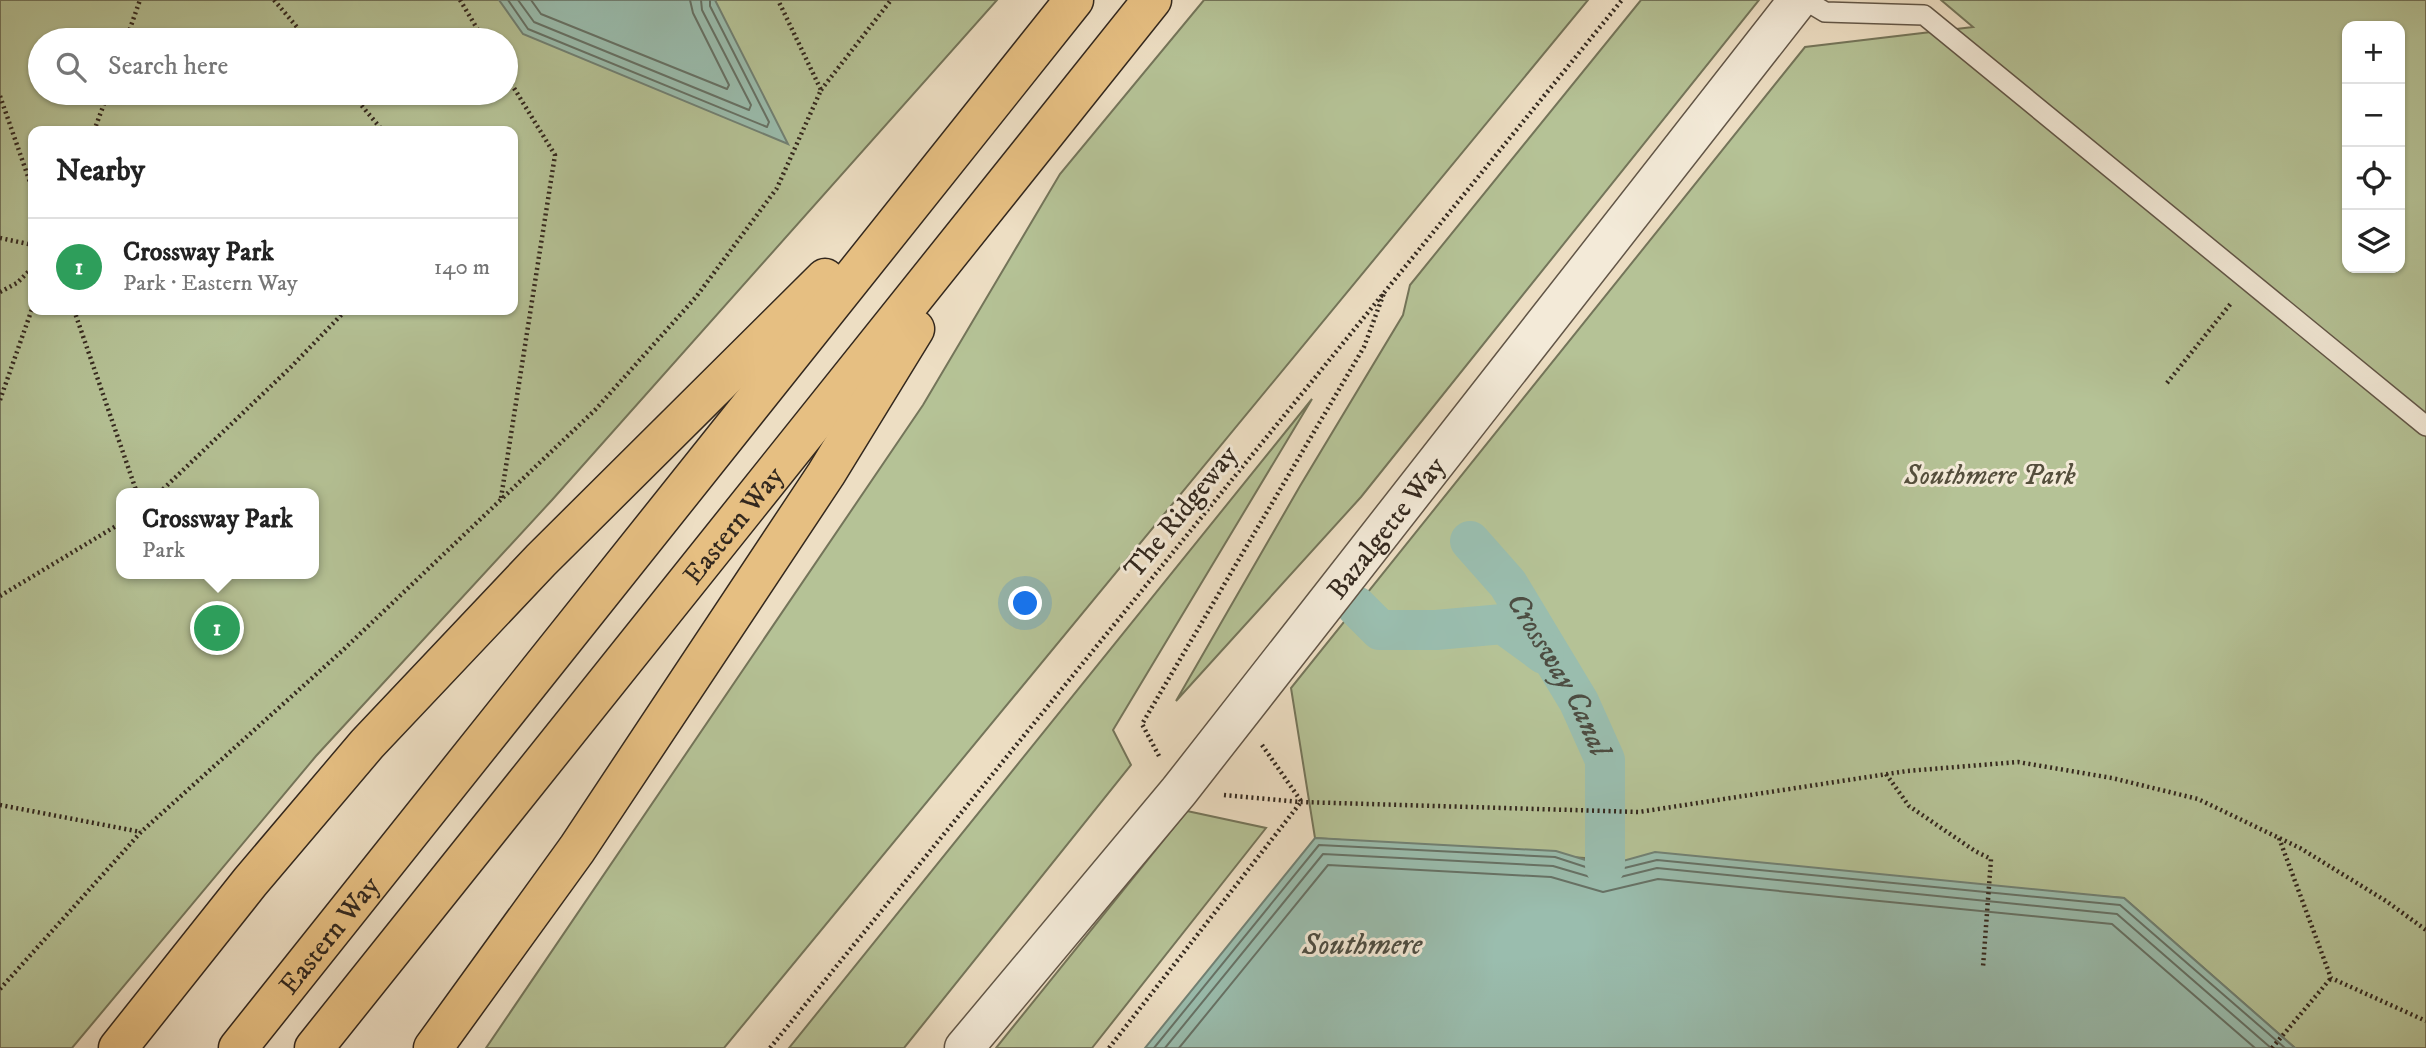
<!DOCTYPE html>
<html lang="en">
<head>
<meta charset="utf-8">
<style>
	:root { --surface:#fff; --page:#f2f2f2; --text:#222; --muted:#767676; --line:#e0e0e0; --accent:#8f2418 }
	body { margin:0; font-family:"IM FELL DW Pica",serif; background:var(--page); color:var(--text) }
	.controls { position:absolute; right:21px; top:21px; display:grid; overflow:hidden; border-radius:14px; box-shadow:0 2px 5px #0004 }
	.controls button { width:63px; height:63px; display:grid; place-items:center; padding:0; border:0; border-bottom:2px solid var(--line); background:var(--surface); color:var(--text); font:35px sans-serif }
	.you { position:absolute; left:1026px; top:604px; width:24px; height:24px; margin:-18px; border:5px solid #fff; border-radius:50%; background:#1a73e8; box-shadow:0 0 0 10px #1a73e833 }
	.badge { display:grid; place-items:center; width:46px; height:46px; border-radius:50%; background:var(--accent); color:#fff; font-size:23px; font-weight:700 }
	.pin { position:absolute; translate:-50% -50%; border:4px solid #fff; box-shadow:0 2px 7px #0006 }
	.popup { position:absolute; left:116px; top:488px; width:203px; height:91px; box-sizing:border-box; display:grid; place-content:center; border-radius:14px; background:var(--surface); filter:drop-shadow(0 2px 5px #0005); font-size:23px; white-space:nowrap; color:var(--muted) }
	.popup b { font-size:26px; color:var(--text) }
	.popup::after { content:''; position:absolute; left:50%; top:100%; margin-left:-14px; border:14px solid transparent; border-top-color:var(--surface) }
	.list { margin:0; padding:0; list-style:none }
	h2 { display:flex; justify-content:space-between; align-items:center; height:91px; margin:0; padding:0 28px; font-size:30px }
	h2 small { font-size:23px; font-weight:400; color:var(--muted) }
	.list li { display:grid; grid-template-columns:46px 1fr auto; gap:21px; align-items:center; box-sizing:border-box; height:98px; padding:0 28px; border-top:2px solid var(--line) }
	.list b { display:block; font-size:26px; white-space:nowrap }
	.list p { margin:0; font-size:23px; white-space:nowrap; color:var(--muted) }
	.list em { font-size:23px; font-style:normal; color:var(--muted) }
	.icon { flex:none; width:38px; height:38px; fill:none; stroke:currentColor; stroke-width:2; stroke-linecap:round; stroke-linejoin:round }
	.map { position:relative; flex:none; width:2426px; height:1048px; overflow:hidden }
	.search { position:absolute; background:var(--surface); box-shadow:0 2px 5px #0004; left:28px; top:28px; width:490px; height:77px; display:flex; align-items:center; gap:18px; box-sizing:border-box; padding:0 24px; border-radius:38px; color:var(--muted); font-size:26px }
	.panel { position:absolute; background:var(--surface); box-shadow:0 2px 5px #0004; left:28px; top:126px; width:490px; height:189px; border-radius:14px }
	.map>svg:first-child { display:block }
	.green { fill:#b5c296; stroke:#74755a; stroke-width:2; fill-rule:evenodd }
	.water { fill:#9abdae; stroke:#718174; stroke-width:2 }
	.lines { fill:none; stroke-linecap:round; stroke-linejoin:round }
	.shore { stroke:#667266; stroke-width:2 }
	.canal { stroke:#9abdae; stroke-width:40 }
	.service-casing { stroke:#625647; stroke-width:22 }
	.minor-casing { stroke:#625647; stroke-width:41 }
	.primary-casing { stroke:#33281e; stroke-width:41 }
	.path { stroke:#33281e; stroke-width:4.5; stroke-dasharray:2 3.5; stroke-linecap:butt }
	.service { stroke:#f3ead8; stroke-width:19 }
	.minor { stroke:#f3ead8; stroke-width:38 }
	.primary { stroke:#e6bf82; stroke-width:38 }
	.labels { text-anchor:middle; stroke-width:6; stroke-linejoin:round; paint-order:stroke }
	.park-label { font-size:28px; font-style:italic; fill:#544e3c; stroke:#f3ead8 }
	.street-label { font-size:28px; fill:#33281e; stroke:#f3ead8 }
	.water-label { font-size:30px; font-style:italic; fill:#4d4d42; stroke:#f3ead8 }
</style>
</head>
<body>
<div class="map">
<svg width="2426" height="1048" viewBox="0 0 2426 1048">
	<rect width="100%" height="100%" fill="#eddec3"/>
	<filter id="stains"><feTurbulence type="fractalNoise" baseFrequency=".00286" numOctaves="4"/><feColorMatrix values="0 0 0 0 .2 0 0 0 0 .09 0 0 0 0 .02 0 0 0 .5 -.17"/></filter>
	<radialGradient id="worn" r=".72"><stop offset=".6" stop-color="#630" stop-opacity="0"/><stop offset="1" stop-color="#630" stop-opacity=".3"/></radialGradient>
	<!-- green -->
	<g class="green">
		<path d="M0,0H997L552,500L316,756L72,1048H0ZM40,40H506V93H40ZM33,131H513V310H33ZM121,493H313V574H121Z"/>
		<polygon points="1204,0 1588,0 724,1048 486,1048 923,405 1060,174"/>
		<polygon points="1641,0 1759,0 1361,497 1176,701 1300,486 1403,315 1410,285"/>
		<path d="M1941,0H2426V1048H2295L2124,898L1315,838L1291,688L1805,47L1973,27ZM2347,26H2400V268H2347Z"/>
		<polygon points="1312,399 1113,730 1131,765 904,1048 789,1048"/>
		<polygon points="1187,811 1266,828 1092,1048 996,1048"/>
	</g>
	<!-- water -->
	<g class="water">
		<polygon points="499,0 715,0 788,144 523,34"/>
		<polygon points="1315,838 1556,851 1605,866 1655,852 2124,898 2295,1048 1145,1048"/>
	</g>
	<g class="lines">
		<!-- shore -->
		<g class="shore">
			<polyline points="508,0 528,29 767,127 769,122 710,6 710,0"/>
			<polyline points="518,0 534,22 749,110 751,105 702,10 701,0"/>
			<polyline points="531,0 541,14 727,89 729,85 693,13 690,0"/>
			<polyline points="1154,1048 1319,845 1555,857 1604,873 1657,860 2120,905 2285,1048"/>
			<polyline points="1165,1048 1323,854 1553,866 1604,881 1657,868 2117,914 2271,1048"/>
			<polyline points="1179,1048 1328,865 1551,877 1603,892 1658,879 2112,924 2255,1048"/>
		</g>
		<!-- canal -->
		<g class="canal">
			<path id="s1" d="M1470,541L1508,584L1579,702L1605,760V866"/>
			<polyline points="1356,606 1380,630 1436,630 1503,624 1544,654"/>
		</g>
		<!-- service casing -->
		<g class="service-casing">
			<polyline id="service" points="1805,0 1825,12 1924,15 2426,426"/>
		</g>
		<!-- minor casing -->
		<g class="minor-casing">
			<g id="minor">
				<path id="s2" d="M964,1048L1179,791L1798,0"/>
			</g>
		</g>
		<!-- primary casing -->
		<g class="primary-casing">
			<g id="primary">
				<polyline points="118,1048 250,882 367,744 541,560 825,278"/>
				<path id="s3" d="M238,1048L1074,0"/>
				<path id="s4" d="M314,1048L1152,0"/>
				<polyline points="433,1048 577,849 826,474 915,329"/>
			</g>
		</g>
		<!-- path -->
		<g class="path">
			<polyline points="274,0 308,40"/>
			<polyline points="460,0 484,40"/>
			<polyline points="126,40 140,0"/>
			<polyline points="821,90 891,0"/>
			<polyline points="351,93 383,131"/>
			<polyline points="0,96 33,191"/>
			<polyline points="94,131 108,93"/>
			<polyline points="0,238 33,245"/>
			<polyline points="0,292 17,283 33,267"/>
			<polyline points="74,310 137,493"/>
			<polyline points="323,310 342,314"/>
			<polyline points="2167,383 2232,302"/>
			<polyline points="0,400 33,306"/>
			<polyline points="159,493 291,367 346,310"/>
			<polyline points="501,498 555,155 506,75"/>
			<polyline points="0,596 121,523"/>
			<polyline points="1262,745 1301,801"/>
			<polyline points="1159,756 1142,724 1364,347 1384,293"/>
			<polyline points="1886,774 1909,806 1975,851 1991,859 1983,967"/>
			<polyline points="1224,795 1301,802 1639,812 1907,771 2018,762 2112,778 2198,799 2300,848 2386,901 2426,930"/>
			<polyline points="0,805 141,832"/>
			<polyline points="2279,838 2331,978 2426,1021"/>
			<polyline points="0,989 141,832 342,651 595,410 696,297 777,188 821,90 778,0"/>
			<polyline points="770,1048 1622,0"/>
			<polyline points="1109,1048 1301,802"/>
			<polyline points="2272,1048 2331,978"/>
		</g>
		<!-- service -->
		<use href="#service" class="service"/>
		<!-- minor -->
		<use href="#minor" class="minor"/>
		<!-- primary -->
		<use href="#primary" class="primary"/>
	</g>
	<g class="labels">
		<!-- park labels -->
		<g class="park-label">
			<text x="1990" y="484">Southmere Park</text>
		</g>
		<!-- street labels -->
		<g class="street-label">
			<text transform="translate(1180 511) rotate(-51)" y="10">The Ridgeway</text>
			<text dy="10" stroke="none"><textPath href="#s4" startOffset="670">Eastern Way</textPath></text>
			<text dy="10" stroke="none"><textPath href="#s2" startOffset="670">Bazalgette Way</textPath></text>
			<text dy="10" stroke="none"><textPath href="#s3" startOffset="145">Eastern Way</textPath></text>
		</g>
		<!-- water labels -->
		<g class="water-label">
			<text dy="10" stroke="none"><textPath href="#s1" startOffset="161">Crossway Canal</textPath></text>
			<text x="1362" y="954">Southmere</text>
		</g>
	</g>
	<rect width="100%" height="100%" filter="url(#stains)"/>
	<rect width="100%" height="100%" fill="url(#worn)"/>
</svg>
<div class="controls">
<button>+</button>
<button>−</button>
<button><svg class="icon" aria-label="locate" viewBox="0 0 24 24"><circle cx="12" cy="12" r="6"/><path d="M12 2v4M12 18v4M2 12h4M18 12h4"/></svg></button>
<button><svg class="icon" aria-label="layers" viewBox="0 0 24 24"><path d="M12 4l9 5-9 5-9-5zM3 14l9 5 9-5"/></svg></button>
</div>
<div class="you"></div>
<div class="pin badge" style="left:217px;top:628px;background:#2e9e5b">1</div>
<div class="popup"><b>Crossway Park</b>Park</div>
<div class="search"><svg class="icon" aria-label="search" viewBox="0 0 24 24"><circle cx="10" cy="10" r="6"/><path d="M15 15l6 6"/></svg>Search here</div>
<section class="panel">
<h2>Nearby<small></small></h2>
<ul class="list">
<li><span class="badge" style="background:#2e9e5b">1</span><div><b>Crossway Park</b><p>Park · Eastern Way</p></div><em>140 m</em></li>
</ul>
</section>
</div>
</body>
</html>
